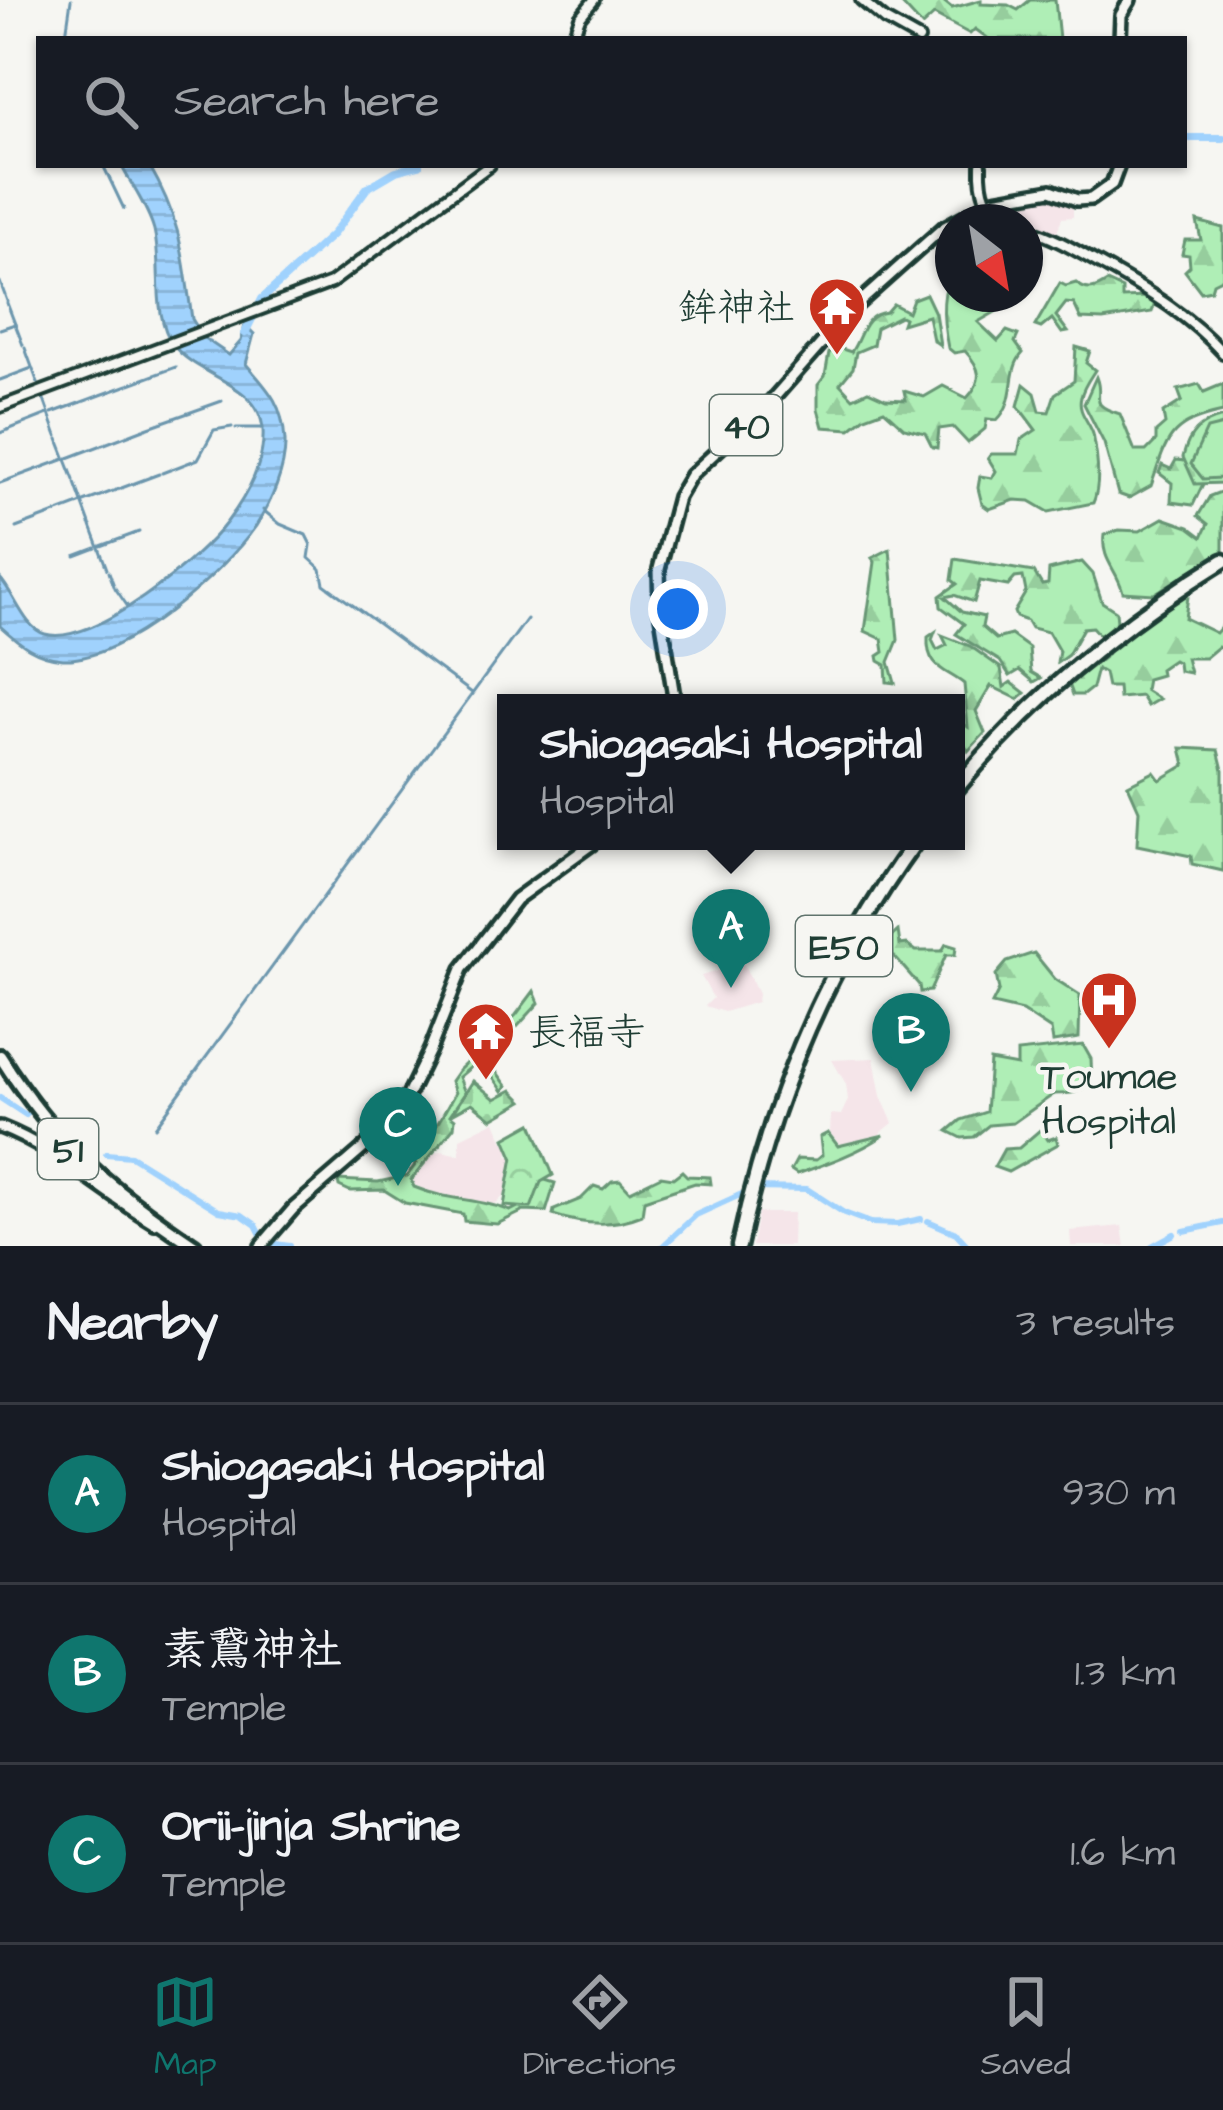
<!DOCTYPE html>
<html lang="en">
<head>
<meta charset="utf-8">
<style>
	:root { --surface:#171b24; --page:#20242c; --text:#f1f3f6; --muted:#9ea1a6; --line:#363941; --accent:#0f766e }
	body { margin:0; font-family:"Architects Daughter","Klee One",sans-serif; background:var(--page); color:var(--text) }
	.compass { position:absolute; left:935px; top:204px; width:108px; height:108px; border-radius:50%; background:var(--surface); box-shadow:0 3px 9px #0004; rotate:149deg }
	.you { position:absolute; left:678px; top:609px; width:42px; height:42px; margin:-30px; border:9px solid #fff; border-radius:50%; background:#1a73e8; box-shadow:0 0 0 18px #1a73e833 }
	.badge { display:grid; place-items:center; width:78px; height:78px; border-radius:50%; background:var(--accent); color:#fff; font-size:39px; font-weight:700 }
	.pin { position:absolute; translate:-50% -99px; filter:drop-shadow(0 3px 6px #0008) }
	.pin::after { content:''; position:absolute; top:63px; width:42px; height:36px; background:inherit; clip-path:polygon(0 0,100% 0,50% 100%) }
	.popup { position:absolute; left:497px; top:694px; width:468px; height:156px; box-sizing:border-box; display:grid; place-content:center; border-radius:0px; background:var(--surface); filter:drop-shadow(0 3px 9px #0005); font-size:39px; white-space:nowrap; color:var(--muted) }
	.popup b { font-size:45px; color:var(--text) }
	.popup::after { content:''; position:absolute; left:50%; top:100%; margin-left:-24px; border:24px solid transparent; border-top-color:var(--surface) }
	.list { margin:0; padding:0; list-style:none }
	h2 { display:flex; justify-content:space-between; align-items:center; height:156px; margin:0; padding:0 48px; font-size:51px }
	h2 small { font-size:39px; font-weight:400; color:var(--muted) }
	.list li { display:grid; grid-template-columns:78px 1fr auto; gap:36px; align-items:center; box-sizing:border-box; height:180px; padding:0 48px; border-top:3px solid var(--line) }
	.list b { display:block; font-size:45px; white-space:nowrap }
	.list p { margin:0; font-size:39px; white-space:nowrap; color:var(--muted) }
	.list em { font-size:39px; font-style:normal; color:var(--muted) }
	.icon { flex:none; width:66px; height:66px; fill:none; stroke:currentColor; stroke-width:2; stroke-linecap:round; stroke-linejoin:round }
	.map { position:relative; flex:none; width:1223px; height:1246px; overflow:hidden }
	.search { position:absolute; background:var(--surface); box-shadow:0 3px 9px #0004; left:36px; right:36px; top:36px; height:132px; display:flex; align-items:center; gap:30px; box-sizing:border-box; padding:0 42px; border-radius:0px; color:var(--muted); font-size:45px }
	.sheet { height:696px; background:var(--surface) }
	nav { display:flex; justify-content:space-around; align-items:center; box-sizing:border-box; height:168px; border-top:3px solid var(--line); background:var(--surface); font-size:33px; color:var(--muted) }
	nav a { display:grid; justify-items:center; gap:6px }
	nav .on { color:var(--accent) }
	.map>svg:first-child { display:block }
	.built { fill:#f5e5e9 }
	.forest { fill:url(#forest-firs); stroke:#679675; stroke-width:3 }
	.cemetery { fill:url(#cemetery-stones); stroke:#679675; stroke-width:3 }
	.park { fill:url(#park-crowns); stroke:#679675; stroke-width:3 }
	.garden { fill:#afeeb6; stroke:#679675; stroke-width:3 }
	.water { fill:url(#water-rules); stroke:#6c96ad; stroke-width:3 }
	.lines { fill:none; stroke-linecap:round; stroke-linejoin:round }
	.stream { stroke:#6c96ad; stroke-width:3 }
	.canal { stroke:#a0d2fd; stroke-width:6 }
	.river { stroke:#a0d2fd; stroke-width:8 }
	.secondary-casing { stroke:#1f3d34; stroke-width:16 }
	.primary-casing { stroke:#1f3d34; stroke-width:18 }
	.trunk-casing { stroke:#1f3d34; stroke-width:20 }
	.motorway-casing { stroke:#1f3d34; stroke-width:21 }
	.secondary { stroke:#f6f6f2; stroke-width:8 }
	.primary { stroke:#f6f6f2; stroke-width:9 }
	.trunk { stroke:#f6f6f2; stroke-width:10 }
	.motorway { stroke:#f6f6f2; stroke-width:12 }
	.labels { text-anchor:middle; stroke-width:9; stroke-linejoin:round; paint-order:stroke }
	.shield { fill:#f6f6f2; stroke:#60746d; stroke-width:3 }
	.shield-label { font-size:36px; font-weight:bold; fill:#1f3d34 }
	.poi-label { font-size:39px; fill:#1f3d34; stroke:#f6f6f2; text-anchor:end }
</style>
</head>
<body>
<div class="map">
<svg width="1223" height="1246" viewBox="0 0 1223 1246">
	<defs>
		<pattern id="forest-firs" width="22" height="20" patternUnits="userSpaceOnUse" patternTransform="scale(3)"><rect width="22" height="20" fill="#afeeb6"/><path d="M5 1l3.5 6h-7zM16 11l3.5 6h-7z" fill="#96cd9d"/></pattern>
		<pattern id="cemetery-stones" width="16" height="16" patternUnits="userSpaceOnUse" patternTransform="scale(3)"><rect width="16" height="16" fill="#afeeb6"/><path d="M2 7V4a2 2 0 0 1 4 0v3zM10 15v-3a2 2 0 0 1 4 0v3z" fill="#96cd9d"/></pattern>
		<pattern id="park-crowns" width="20" height="18" patternUnits="userSpaceOnUse" patternTransform="scale(3)"><rect width="20" height="18" fill="#afeeb6"/><path d="M2 6a3 3 0 1 1 6 0M12 15a3 3 0 1 1 6 0" fill="none" stroke="#96cd9d"/></pattern>
		<pattern id="water-rules" width="6" height="5" patternUnits="userSpaceOnUse" patternTransform="scale(3)"><rect width="6" height="5" fill="#a0d2fd"/><path d="M0 2.5h6" fill="none" stroke="#89b5d9"/></pattern>
	</defs>
	<rect width="100%" height="100%" fill="#f6f6f2"/>
	<filter id="ink" filterUnits="userSpaceOnUse"><feTurbulence type="fractalNoise" baseFrequency=".00833" numOctaves="2"/><feDisplacementMap in="SourceGraphic" scale="24" xChannelSelector="R" yChannelSelector="G"/><feConvolveMatrix kernelMatrix="1 2 1 2 8 2 1 2 1" color-interpolation-filters="sRGB"/></filter>
	<g filter="url(#ink)">
		<!-- built -->
		<g class="built">
			<polygon points="1049,192 1073,200 1073,217 1062,218 1056,235 1004,216 1002,200"/>
			<polygon points="743,963 758,994 757,1002 724,1012 705,1006 713,998 701,976"/>
			<polygon points="874,1058 881,1096 893,1123 876,1137 839,1144 830,1133 831,1114 841,1115 848,1100 846,1084 832,1060"/>
			<polygon points="495,1121 504,1142 510,1144 508,1156 512,1157 505,1195 495,1204 442,1198 404,1180 415,1163 441,1151 460,1155 460,1138"/>
			<polygon points="758,1213 793,1213 792,1246 752,1246"/>
			<polygon points="1122,1226 1125,1246 1071,1246 1070,1231"/>
		</g>
		<!-- forest -->
		<g class="forest">
			<polygon points="898,0 942,0 952,8 981,0 981,4 1008,5 1018,10 1030,0 1055,0 1059,39 989,39 975,29 970,34 934,15 922,26"/>
			<polygon points="1197,221 1223,228 1223,278 1213,283 1211,290 1201,292 1185,271 1190,266 1189,255 1182,254 1185,240 1201,240"/>
			<path d="M953,272V294H1002L997,311L978,322L998,341L1007,331L1018,335L1015,342L1023,353C1006,371 1018,400 997,420L987,419L985,429L968,443L953,427L939,429L937,448L932,447L925,433L904,428L884,410L865,417L850,429L823,427L818,409V385L825,376L829,353L836,347L851,352C862,337 862,315 886,312L893,304L908,312L913,299L926,294L935,313L940,345L933,340L928,316L902,324L904,318L900,316L876,328L873,345L856,352L853,368L840,384L853,398L868,391L886,399L906,400L904,391L924,397L943,386L967,398C984,380 981,368 965,351L954,353L948,348C943,324 939,292 953,272Z"/>
			<path d="M1107,282L1122,289V298L1147,297L1159,306H1154L1152,312L1103,320L1081,319L1074,304L1066,303L1056,316L1068,332L1062,333L1052,319L1041,328L1035,326L1060,283L1066,286L1076,283C1088,293 1096,289 1107,282Z"/>
			<path d="M1076,347L1090,351L1086,363L1095,370C1090,378 1083,387 1081,397C1077,412 1089,421 1093,434C1097,454 1101,485 1093,503L1049,512L1030,501L1015,500L989,509L982,504L978,488L980,476L992,478L996,471L988,458L991,454H1018L1021,440L1036,430L1018,406L1024,384L1035,393L1040,411L1049,412L1055,394L1074,381Z"/>
			<path d="M1096,377C1105,399 1086,404 1120,414L1135,451H1146L1156,441V432L1165,424L1163,413L1182,401L1178,390L1199,384L1204,392L1223,384V412C1168,424 1168,437 1151,486L1129,498L1118,494L1104,443L1084,404Z"/>
			<polygon points="1176,460 1186,461 1203,484 1193,505 1171,502 1172,483 1159,473 1162,465 1171,469"/>
			<path d="M1223,491V551L1154,594L1123,592C1117,569 1101,560 1104,535L1119,530L1140,531L1163,518L1189,527L1202,537L1208,524L1198,516L1210,496Z"/>
			<polygon points="890,549 898,640 889,662 895,683 887,682 886,665 879,661 878,656 884,652 882,639 865,631 875,562 872,558"/>
			<polygon points="955,559 1034,572 1042,585 1048,584 1049,570 1082,562 1093,574 1102,602 1116,611 1117,622 1100,636 1092,627 1083,628 1068,655 1057,663 1059,651 1048,632 1031,628 1027,621 1016,617 1014,612 1026,592 1023,577 1015,578 1008,586 980,581 974,602 954,595 945,597 962,612 984,617 982,627 996,639 1011,635 1029,648 1031,672 1041,678 1034,682 1020,670 1010,676 1000,661 956,634 964,624 941,607 940,596 957,584 952,580"/>
			<polygon points="1189,589 1185,618 1216,633 1223,625 1223,650 1218,647 1205,658 1186,658 1190,673 1179,671 1178,663 1173,660 1160,669 1161,675 1147,679 1145,690 1159,699 1147,706 1141,696 1119,698 1118,687 1107,687 1104,673 1097,669 1092,688 1083,695 1073,695 1069,684 1107,655 1111,645"/>
			<path d="M935,632L932,640L937,650L947,645L942,635L970,646L1001,668L1004,687L1011,682L1025,693L1018,699L991,686L976,711L985,733L968,751L956,730V719L968,727L964,684C947,670 926,669 928,637Z"/>
			<polygon points="1181,748 1218,750 1223,770 1223,871 1192,864 1191,856 1137,845 1139,810 1128,785 1154,772 1160,780 1185,765"/>
			<polygon points="898,931 900,945 907,944 916,951 942,951 946,944 956,947 955,955 946,955 930,991 920,992 919,985 892,954 890,938"/>
			<polygon points="1034,953 1055,979 1080,995 1079,1038 1053,1042 1051,1030 1022,1011 992,1004 999,990 996,975 1007,962"/>
			<path d="M534,991L539,1003L517,1027L508,1028L500,1039L502,1047L490,1063L507,1086L503,1091L484,1064L477,1062L459,1077L465,1093L450,1115L455,1119L454,1127L411,1180L414,1187C447,1201 480,1198 510,1211L532,1200L542,1179L555,1183L546,1212L524,1211L497,1224L464,1221L463,1214L405,1203L384,1190L350,1191L339,1186L338,1180L378,1182L407,1176L416,1164L408,1153C432,1140 441,1117 455,1093L451,1081L458,1071L516,1015Z"/>
			<path d="M1083,1045L1091,1059L1092,1081C1078,1094 1072,1094 1054,1094L1013,1123L989,1125L974,1137L962,1138L948,1131L961,1120L986,1112L990,1061L1017,1066V1052Z"/>
			<polygon points="1041,1129 1048,1140 1056,1137 1058,1144 1008,1172 994,1167 1004,1149 1019,1148"/>
			<path d="M828,1133L838,1146L884,1135C860,1152 826,1164 797,1174L791,1170L797,1159L816,1160L822,1155L820,1137Z"/>
			<path d="M682,1171L687,1176L710,1177L711,1184L695,1183L644,1200L642,1215C613,1227 583,1225 553,1215L554,1210L581,1199L594,1186L603,1189L612,1181L620,1180L630,1191L661,1176L673,1178Z"/>
		</g>
		<!-- cemetery -->
		<polygon class="cemetery" points="473,1081 495,1099 512,1090 523,1101 492,1119 472,1103 452,1114"/>
		<!-- park -->
		<g class="park">
			<path d="M1223,417V483L1195,484L1183,457C1189,433 1199,423 1223,417Z"/>
			<polygon points="532,1123 553,1175 541,1182 531,1208 504,1206 513,1157 505,1138"/>
		</g>
		<!-- garden -->
		<polygon class="garden" points="1223,425 1221,478 1203,479 1191,464 1207,429"/>
		<!-- water -->
		<path class="water" d="M121,165H149C182,222 183,256 192,319L204,338L229,355L241,341L245,325L254,334L246,364C269,390 283,404 285,441C286,469 271,503 256,526C223,573 124,662 63,659C36,657 20,644 0,626V578C14,593 25,629 45,634C93,648 200,558 227,522C245,498 265,463 263,430C260,383 199,378 174,346C151,316 163,266 154,230C148,208 132,186 121,165Z"/>
		<g class="lines">
			<!-- stream -->
			<g class="stream">
				<polyline points="66,35 71,0"/>
				<polyline points="103,165 124,209"/>
				<polyline points="0,282 7,301"/>
				<polyline points="7,303 23,345"/>
				<polyline points="0,329 15,324"/>
				<polyline points="25,348 40,389"/>
				<polyline points="0,380 32,368"/>
				<polyline points="130,384 176,367"/>
				<polyline points="42,394 57,436"/>
				<polyline points="52,413 128,385"/>
				<polyline points="146,428 222,401"/>
				<polyline points="236,428 263,428"/>
				<polyline points="0,433 48,414"/>
				<polyline points="58,439 74,480"/>
				<polyline points="68,458 144,429"/>
				<polyline points="162,473 198,459 214,430 232,427"/>
				<polyline points="0,483 65,459"/>
				<polyline points="75,483 90,524"/>
				<polyline points="84,502 159,474"/>
				<polyline points="263,510 280,524 306,535 311,545 309,558 321,569 324,584 472,693"/>
				<polyline points="91,526 107,569"/>
				<polyline points="16,528 82,503"/>
				<polyline points="101,546 139,532"/>
				<polyline points="75,556 96,548"/>
				<polyline points="109,572 114,586"/>
				<polyline points="115,588 128,607"/>
				<polyline points="155,1127 527,619"/>
			</g>
			<!-- canal -->
			<g class="canal">
				<polyline points="0,1098 26,1115"/>
				<polyline points="106,1154 131,1156 219,1211 242,1215 256,1225 262,1237"/>
				<polyline points="928,1221 956,1233 968,1246"/>
				<polyline points="1184,1231 1223,1223"/>
				<polyline points="268,1243 290,1246"/>
				<polyline points="663,1246 696,1215 755,1188 807,1189 844,1213 871,1223 897,1224 921,1219"/>
				<polyline points="1152,1246 1174,1234"/>
			</g>
			<!-- river -->
			<g class="river">
				<polyline points="1184,138 1223,138"/>
				<polyline points="245,333 262,299 333,234 367,188 396,171 419,165"/>
			</g>
			<!-- secondary casing -->
			<g class="secondary-casing">
				<g id="secondary">
					<polyline points="861,0 885,20 919,39"/>
					<polyline points="572,39 580,17 594,0"/>
					<path d="M981,165C980,190 985,209 1008,222"/>
					<path d="M1025,228C1057,238 1080,253 1109,269C1153,294 1189,316 1223,353"/>
					<polyline points="0,407 331,283 490,165"/>
				</g>
			</g>
			<!-- primary casing -->
			<g class="primary-casing">
				<g id="primary">
					<polyline points="1120,39 1121,15 1130,0"/>
					<polyline points="675,703 660,609 659,569 678,497 691,475 771,401 851,310 943,228 994,200 1051,190 1077,200 1091,199 1112,184 1119,165"/>
					<path d="M0,1127C57,1149 102,1192 155,1223"/>
					<polyline points="261,1246 293,1209 396,1120 430,1050 462,969 516,899 596,841"/>
				</g>
			</g>
			<!-- trunk casing -->
			<g class="trunk-casing">
				<path id="trunk" d="M0,1056C57,1146 108,1188 195,1246"/>
			</g>
			<!-- motorway casing -->
			<g class="motorway-casing">
				<g id="motorway">
					<path d="M956,789C1031,698 1122,623 1223,561"/>
					<path d="M739,1246C770,1100 828,962 916,841"/>
				</g>
			</g>
			<!-- secondary -->
			<use href="#secondary" class="secondary"/>
			<!-- primary -->
			<use href="#primary" class="primary"/>
			<!-- trunk -->
			<use href="#trunk" class="trunk"/>
			<!-- motorway -->
			<use href="#motorway" class="motorway"/>
		</g>
	</g>
	<!-- icons -->
	<defs>
		<g id="temple-pin" transform="scale(3)"><path d="M0 17L-7.5 6A9.5 9.5 0 1 1 7.5 6Z" fill="#c8321e" stroke="#f6f6f2"/><path d="M0-6L5-2H3V0L6.5 2.5H4V6H1.5V3h-3V6H-4V2.5H-6.5L-3 0V-2H-5Z" fill="#fff"/></g>
		<g id="hospital-pin" transform="scale(3)"><path d="M0 17L-7.5 6A9.5 9.5 0 1 1 7.5 6Z" fill="#c8321e" stroke="#f6f6f2"/><path d="M-5-5h3v3.5h4V-5h3V5h-3V1.5h-4V5h-3Z" fill="#fff"/></g>
	</defs>
	<g fill-rule="evenodd">
		<use href="#temple-pin" x="837" y="306"/>
		<use href="#hospital-pin" x="1109" y="1000"/>
		<use href="#temple-pin" x="486" y="1031"/>
	</g>
	<g class="labels">
		<!-- shield labels -->
		<g class="shield">
			<rect x="710" y="395" width="72" height="60" rx="9"/>
			<rect x="796" y="916" width="96" height="60" rx="9"/>
			<rect x="38" y="1119" width="60" height="60" rx="9"/>
		</g>
		<g class="shield-label">
			<text x="746" y="438">40</text>
			<text x="844" y="959">E50</text>
			<text x="68" y="1162">51</text>
		</g>
		<!-- poi labels -->
		<g class="poi-label">
			<text x="795" y="320">鉾神社</text>
			<text x="528" y="1045" text-anchor="start">長福寺</text>
			<text x="1109" y="1089" text-anchor="middle">Toumae<tspan x="1109" dy="45">Hospital</tspan></text>
		</g>
	</g>
</svg>
<svg class="compass" viewBox="-18 -18 36 36"><path d="M0-13l5 13h-10z" fill="#e53935"/><path d="M0 13l5-13h-10z" fill="#9ea1a6"/></svg>
<div class="you"></div>
<div class="pin badge" style="left:731px;top:988px">A</div>
<div class="popup"><b>Shiogasaki Hospital</b>Hospital</div>
<div class="pin badge" style="left:911px;top:1092px">B</div>
<div class="pin badge" style="left:398px;top:1186px">C</div>
<div class="search"><svg class="icon" aria-label="search" viewBox="0 0 24 24"><circle cx="10" cy="10" r="6"/><path d="M15 15l6 6"/></svg>Search here</div>
</div>
<section class="sheet">
<h2>Nearby<small>3 results</small></h2>
<ul class="list">
<li><span class="badge">A</span><div><b>Shiogasaki Hospital</b><p>Hospital</p></div><em>930 m</em></li>
<li><span class="badge">B</span><div><b>素鵞神社</b><p>Temple</p></div><em>1.3 km</em></li>
<li><span class="badge">C</span><div><b>Orii-jinja Shrine</b><p>Temple</p></div><em>1.6 km</em></li>
</ul>
</section>
<nav>
<a class="on"><svg class="icon" aria-label="map" viewBox="0 0 24 24"><path d="M3 6l6-2 6 2 6-2v14l-6 2-6-2-6 2zM9 4v14M15 6v14"/></svg>Map</a>
<a><svg class="icon" aria-label="directions" viewBox="0 0 24 24"><path d="M12 3l9 9-9 9-9-9zM9 14v-3h6M13 9l2 2-2 2"/></svg>Directions</a>
<a><svg class="icon" aria-label="saved" viewBox="0 0 24 24"><path d="M7 4h10v16l-5-4-5 4z"/></svg>Saved</a>
</nav>
</body>
</html>
